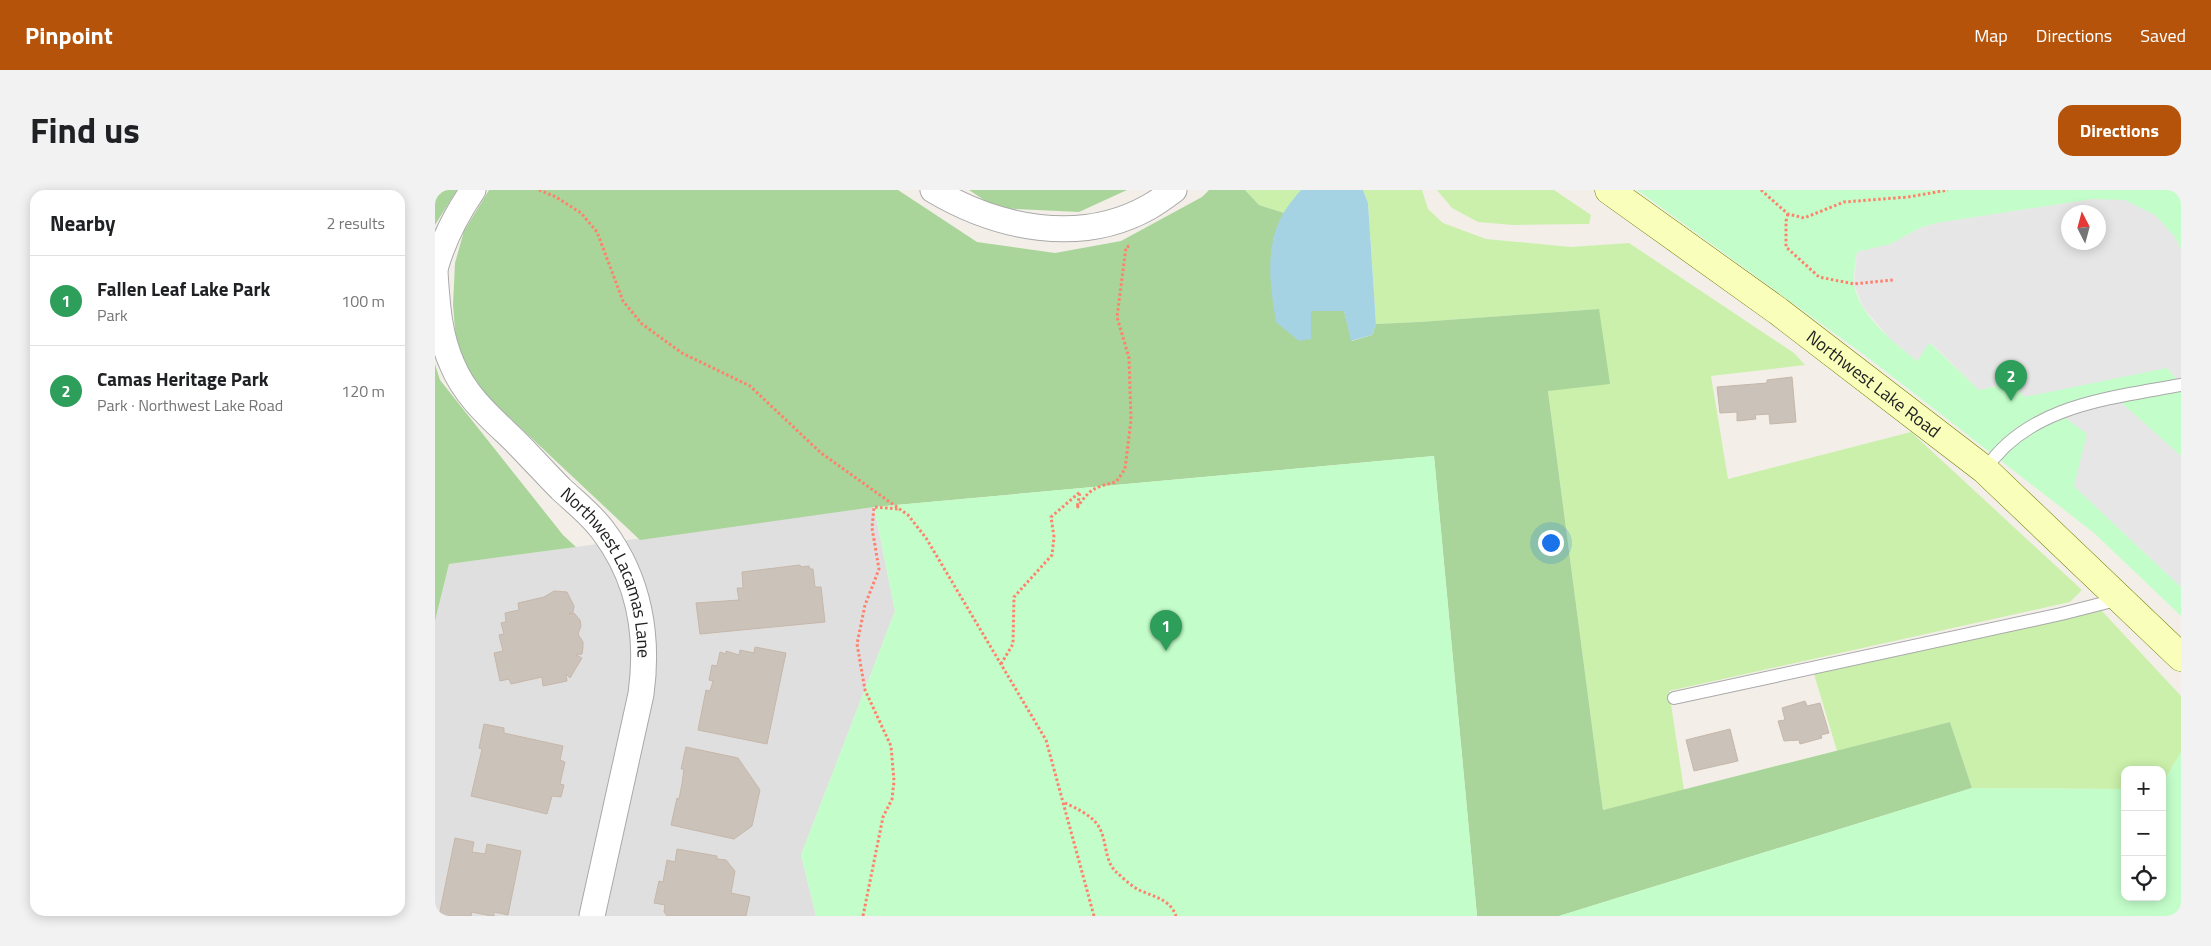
<!DOCTYPE html>
<html lang="en">
<head>
<meta charset="utf-8">
<style>
	:root { --surface:#fff; --page:#f2f2f2; --text:#202124; --muted:#757577; --line:#e0e0e0; --accent:#b45309 }
	body { margin:0; font-family:"Titillium Web",sans-serif; background:var(--page); color:var(--text) }
	.controls { position:absolute; right:15px; bottom:15px; display:grid; overflow:hidden; border-radius:10px; box-shadow:0 2px 12px #0003 }
	.controls button { width:45px; height:45px; display:grid; place-items:center; padding:0; border:0; border-bottom:1px solid var(--line); background:var(--surface); color:var(--text); font:25px sans-serif }
	.compass { position:absolute; left:1626px; top:15px; width:45px; height:45px; border-radius:50%; background:var(--surface); box-shadow:0 2px 12px #0003; rotate:354deg }
	.you { position:absolute; left:1115px; top:352px; width:18px; height:18px; margin:-12px; border:4px solid #fff; border-radius:50%; background:#1a73e8; box-shadow:0 0 0 8px #1a73e833 }
	.badge { display:grid; place-items:center; width:32px; height:32px; border-radius:50%; background:var(--accent); color:#fff; font-size:16px; font-weight:700 }
	.pin { position:absolute; translate:-50% -41px; filter:drop-shadow(0 1px 2px #0008) }
	.pin::after { content:''; position:absolute; top:26px; width:18px; height:15px; background:inherit; clip-path:polygon(0 0,100% 0,50% 100%) }
	.list { margin:0; padding:0; list-style:none }
	h2 { display:flex; justify-content:space-between; align-items:center; height:65px; margin:0; padding:0 20px; font-size:21px }
	h2 small { font-size:16px; font-weight:400; color:var(--muted) }
	.list li { display:grid; grid-template-columns:32px 1fr auto; gap:15px; align-items:center; box-sizing:border-box; height:90px; padding:0 20px; border-top:1px solid var(--line) }
	.list b { display:block; font-size:19px; white-space:nowrap }
	.list p { margin:0; font-size:16px; white-space:nowrap; color:var(--muted) }
	.list em { font-size:16px; font-style:normal; color:var(--muted) }
	.icon { flex:none; width:28px; height:28px; fill:none; stroke:currentColor; stroke-width:2; stroke-linecap:round; stroke-linejoin:round }
	.map { position:relative; flex:none; width:1746px; height:726px; overflow:hidden; border-radius:15px }
	header { display:flex; align-items:center; gap:30px; box-sizing:border-box; height:70px; padding:0 25px; background:var(--accent); color:#fff }
	header strong { font-size:24px }
	nav { display:flex; gap:28px; margin-inline-start:auto; font-size:18px }
	.intro { display:flex; align-items:center; justify-content:space-between; box-sizing:border-box; height:120px; padding:0 30px }
	h1 { margin:0; font-size:35px }
	.button { padding:12px 22px; border-radius:15px; background:var(--accent); color:#fff; font-size:18px; font-weight:700 }
	main { display:flex; gap:30px; padding:0 30px }
	aside { flex:1; background:var(--surface); border-radius:15px; box-shadow:0 2px 12px #0003 }
	.map>svg:first-child { display:block }
	.residential { fill:#e0dfdf }
	.grass { fill:#caf0ab }
	.forest { fill:#a9d59a }
	.park { fill:#c3feca }
	.parking { fill:#e6e6e6; fill-rule:evenodd }
	.water { fill:#a5d3e3 }
	.building { fill:#cbc2ba; stroke:#c6b7a9 }
	.lines { fill:none; stroke-linecap:round; stroke-linejoin:round }
	.service-casing { stroke:#a9a9a9; stroke-width:14 }
	.minor-casing { stroke:#a9a9a9; stroke-width:27 }
	.secondary-casing { stroke:#6e8100; stroke-width:29 }
	.path { stroke:#ff816c; stroke-width:3; stroke-dasharray:2.5 2.5; stroke-linecap:butt }
	.service { stroke:#fff; stroke-width:12 }
	.minor { stroke:#fff; stroke-width:25 }
	.secondary { stroke:#f9ffba; stroke-width:28 }
	.labels { text-anchor:middle; stroke-width:5; stroke-linejoin:round; paint-order:stroke }
	.street-label { font-size:18px; fill:#222; stroke:#fff }
</style>
</head>
<body>
<header>
<strong>Pinpoint</strong>
<nav><a>Map</a><a>Directions</a><a>Saved</a></nav>
</header>
<div class="intro"><h1>Find us</h1><a class="button">Directions</a></div>
<main>
<aside>
<h2>Nearby<small>2 results</small></h2>
<ul class="list">
<li><span class="badge" style="background:#2e9e5b">1</span><div><b>Fallen Leaf Lake Park</b><p>Park</p></div><em>100 m</em></li>
<li><span class="badge" style="background:#2e9e5b">2</span><div><b>Camas Heritage Park</b><p>Park · Northwest Lake Road</p></div><em>120 m</em></li>
</ul>
</aside>
<div class="map">
<svg width="1746" height="726" viewBox="0 0 1746 726">
	<rect width="100%" height="100%" fill="#f3efe8"/>
	<!-- residential -->
	<polygon class="residential" points="439,317 460,421 366,665 381,726 0,726 0,431 14,374"/>
	<!-- grass -->
	<g class="grass">
		<polygon points="810,0 866,0 849,23 824,15"/>
		<polygon points="928,0 987,0 993,19 1008,33 1051,49 1136,57 1194,53 1359,163 1370,175 1276,186 1293,289 1476,242 1647,400 1635,412 1234,501 1249,600 1168,620 1113,200 1164,119 984,132 941,134 933,13"/>
		<polygon points="1002,0 1119,0 1156,25 1154,34 1078,35 1043,32 1017,18"/>
		<polygon points="1666,420 1746,506 1746,562 1727,595 1727,580 1690,580 1690,599 1537,598 1515,532 1402,561 1379,484"/>
	</g>
	<!-- forest -->
	<g class="forest">
		<polygon points="0,0 22,0 0,35"/>
		<polygon points="54,0 463,0 542,52 620,63 686,51 767,7 774,0 810,0 824,15 849,23 838,50 876,149 876,121 909,121 917,151 937,145 941,134 984,132 1164,119 1175,194 1113,201 1168,620 1515,532 1537,598 1124,726 1042,726 999,266 439,317 205,350 39,194 22,162 18,115 20,73 29,41"/>
		<polygon points="534,0 692,0 644,22 561,18"/>
		<polygon points="0,174 5,190 128,345 141,357 14,374 0,431"/>
	</g>
	<!-- park -->
	<g class="park">
		<path d="M1202,0H1746V59L1740,47L1658,9L1502,33L1485,38L1456,54L1422,62C1421,72 1418,84 1419,93C1423,125 1459,152 1482,171L1494,152L1544,200L1579,192L1732,178L1746,194V266L1681,208L1652,244L1640,297L1746,397V426L1659,343L1432,167Z"/>
		<polygon points="999,266 1042,726 381,726 366,665 460,421 439,317"/>
		<polygon points="1746,562 1746,726 1124,726 1537,598 1690,599 1690,707 1727,707 1727,595"/>
	</g>
	<!-- parking -->
	<g class="parking">
		<path d="M1658,9L1690,10L1720,25L1740,47L1746,59V194L1732,178L1589,207L1579,192L1544,200L1495,152L1482,171L1455,149L1428,117L1419,94L1422,62L1456,54L1485,38L1502,33ZM1634,22H1664V52H1634Z"/>
		<polygon points="1681,208 1746,266 1746,397 1639,296 1652,244 1622,222"/>
	</g>
	<!-- water -->
	<path class="water" d="M866,0H928L933,13L941,134L937,145L916,151L909,121H876V149L864,151L841,132C835,96 829,56 849,22C854,14 860,7 866,0Z"/>
	<!-- building -->
	<g class="building">
		<polygon points="1357,187 1361,232 1335,234 1334,224 1320,225 1321,229 1302,231 1302,222 1285,223 1282,197 1332,193 1332,190"/>
		<polygon points="365,375 366,377 374,376 375,379 378,379 380,397 386,397 390,432 265,444 261,413 304,410 302,398 308,398 307,382"/>
		<polygon points="119,401 132,402 139,416 138,422 134,424 139,423 145,430 146,436 143,444 148,452 148,457 147,464 141,465 147,468 135,488 131,484 132,491 108,496 107,487 76,494 74,489 65,491 59,463 68,461 64,445 69,444 66,433 71,432 70,423 84,420 83,413 109,407"/>
		<polygon points="320,457 351,463 332,554 263,540 271,500 275,501 278,491 274,490 277,475 282,476 285,462 291,464 291,461 304,465 305,460 319,463"/>
		<polygon points="1370,511 1372,516 1385,513 1394,543 1386,545 1387,548 1365,554 1364,550 1349,551 1343,531 1350,530 1347,518"/>
		<polygon points="49,534 69,538 69,543 128,556 125,570 130,572 125,594 129,595 126,607 117,606 112,624 36,606 47,559 44,558"/>
		<polygon points="1295,539 1303,571 1259,581 1251,550"/>
		<polygon points="251,557 303,568 325,600 317,636 299,649 236,635 242,608 244,609 247,594 249,579 246,579"/>
		<polygon points="20,648 39,652 37,662 50,664 52,654 86,661 73,725 59,722 59,726 56,726 37,722 36,726 4,726"/>
		<polygon points="242,659 282,666 282,669 291,670 300,681 296,703 315,707 311,726 232,726 229,722 230,715 219,713 224,691 228,692 232,670 240,672"/>
	</g>
	<g class="lines">
		<!-- service casing -->
		<g class="service-casing">
			<g id="service">
				<path d="M1550,280C1593,215 1676,208 1746,195"/>
				<polyline points="1239,508 1626,424 1685,409"/>
			</g>
		</g>
		<!-- minor casing -->
		<g class="minor-casing">
			<g id="minor">
				<path d="M498,0C562,38 645,56 714,17C723,12 731,6 739,0"/>
				<path d="M0,79C8,50 21,25 38,0"/>
				<path id="s1" d="M0,82C2,113 4,145 17,174C30,206 55,227 79,250C95,266 110,283 126,299C141,313 157,325 169,342C204,389 214,446 206,504L157,726"/>
			</g>
		</g>
		<!-- secondary casing -->
		<g class="secondary-casing">
			<g id="secondary">
				<path id="s2" d="M1174,0L1343,121L1550,280L1746,467"/>
			</g>
		</g>
		<!-- path -->
		<g class="path">
			<polyline points="104,0 121,7 146,23 162,42 188,111 207,134 247,163 315,196 386,263 473,325 491,348 611,550 659,726"/>
			<polyline points="1326,0 1353,24 1369,28 1409,12 1473,7 1513,0"/>
			<polyline points="1353,24 1351,31 1351,57 1384,87 1419,94 1458,90"/>
			<path d="M566,474L578,454L579,407L617,365L619,347L616,327L645,302L642,318C654,299 660,297 681,292L690,279L696,230L694,168L682,127L691,57L695,56"/>
			<path d="M630,613C641,618 658,626 664,637C672,651 669,668 680,681C687,687 696,696 704,700C719,707 735,709 741,726"/>
			<polyline points="428,726 448,627 457,609 459,591 456,556 430,500 422,454 430,415 444,379 437,338 439,317 464,319"/>
		</g>
		<!-- service -->
		<use href="#service" class="service"/>
		<!-- minor -->
		<use href="#minor" class="minor"/>
		<!-- secondary -->
		<use href="#secondary" class="secondary"/>
	</g>
	<g class="labels">
		<!-- street labels -->
		<g class="street-label">
			<text dy="6" stroke="none"><textPath href="#s2" startOffset="328">Northwest Lake Road</textPath></text>
			<text dy="6" stroke="none"><textPath href="#s1" startOffset="360">Northwest Lacamas Lane</textPath></text>
		</g>
	</g>
</svg>
<div class="controls">
<button>+</button>
<button>−</button>
<button><svg class="icon" aria-label="locate" viewBox="0 0 24 24"><circle cx="12" cy="12" r="6"/><path d="M12 2v4M12 18v4M2 12h4M18 12h4"/></svg></button>
</div>
<svg class="compass" viewBox="-18 -18 36 36"><path d="M0-13l5 13h-10z" fill="#e53935"/><path d="M0 13l5-13h-10z" fill="#757577"/></svg>
<div class="you"></div>
<div class="pin badge" style="left:731px;top:461px;background:#2e9e5b">1</div>
<div class="pin badge" style="left:1576px;top:211px;background:#2e9e5b">2</div>
</div>
</main>
</body>
</html>
